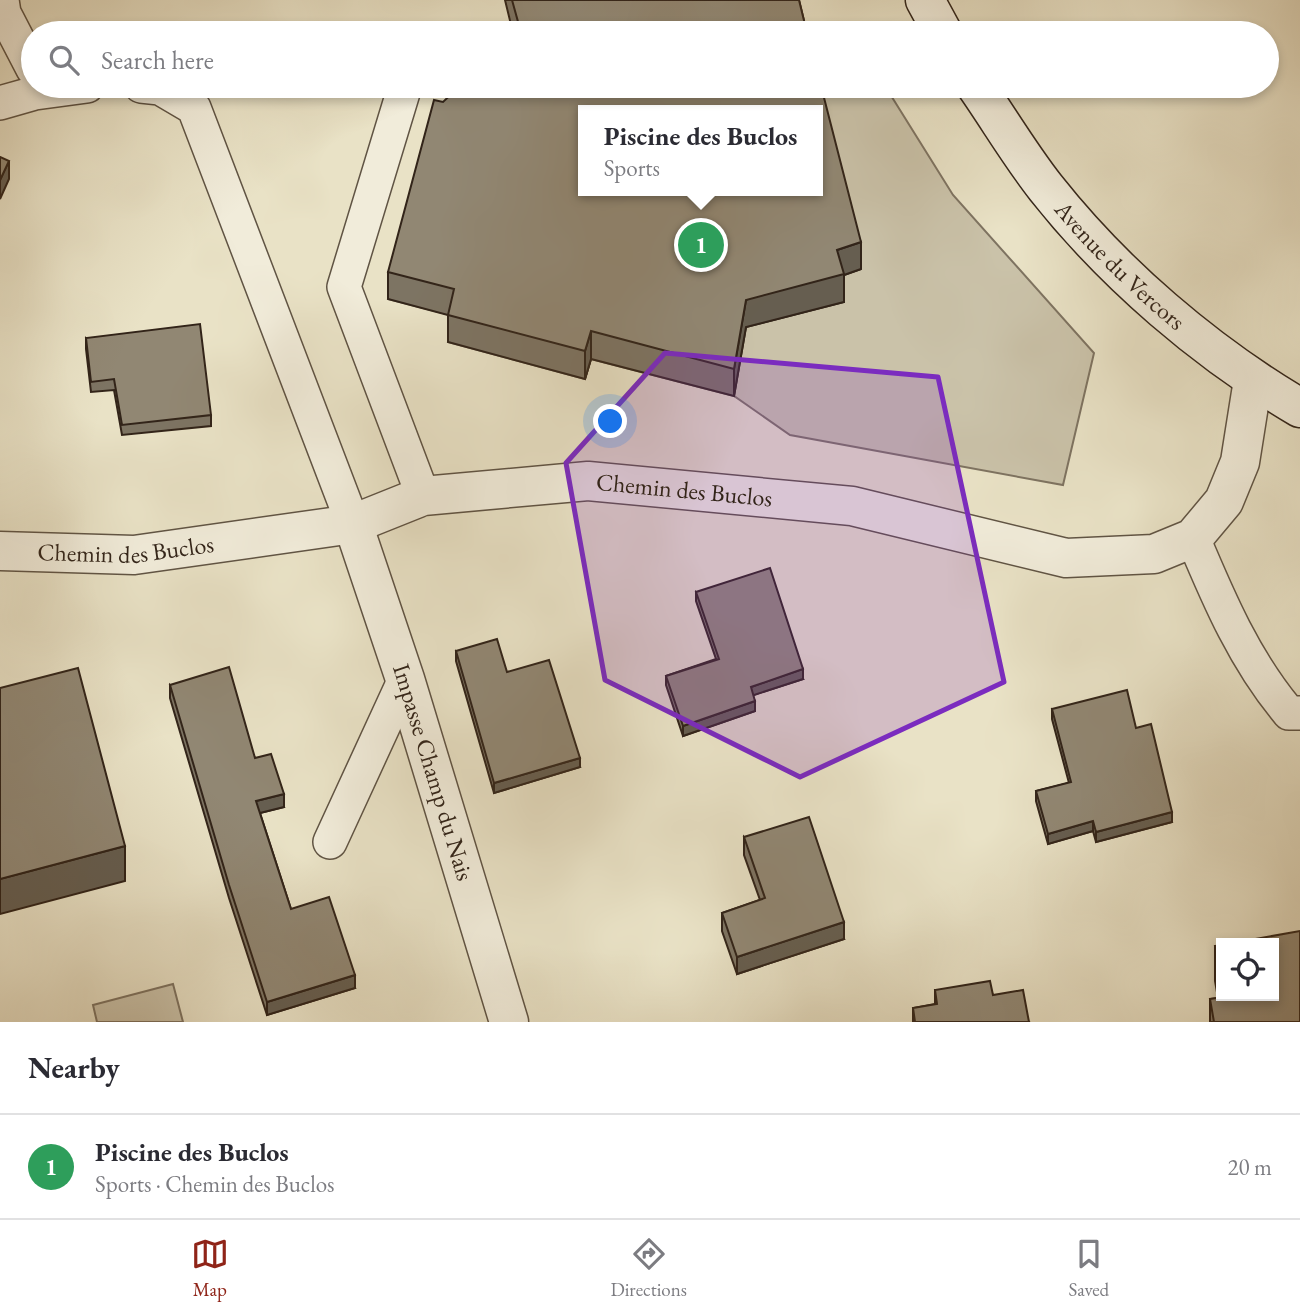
<!DOCTYPE html>
<html lang="en">
<head>
<meta charset="utf-8">
<style>
	:root { --surface:#fff; --page:#f7f7f7; --text:#2b2b33; --muted:#7c7c81; --line:#e1e1e2; --accent:#8f2418 }
	body { margin:0; font-family:"EB Garamond",serif; background:var(--page); color:var(--text) }
	.controls { position:absolute; right:21px; bottom:21px; display:grid; overflow:hidden; border-radius:0px; box-shadow:0 4px 10px #0003 }
	.controls button { width:63px; height:63px; display:grid; place-items:center; padding:0; border:0; border-bottom:2px solid var(--line); background:var(--surface); color:var(--text); font:35px sans-serif }
	.you { position:absolute; left:611px; top:422px; width:24px; height:24px; margin:-18px; border:5px solid #fff; border-radius:50%; background:#1a73e8; box-shadow:0 0 0 10px #1a73e833 }
	.badge { display:grid; place-items:center; width:46px; height:46px; border-radius:50%; background:var(--accent); color:#fff; font-size:23px; font-weight:700 }
	.pin { position:absolute; translate:-50% -50%; border:4px solid #fff; box-shadow:0 2px 7px #0006 }
	.popup { position:absolute; left:578px; top:105px; width:245px; height:91px; box-sizing:border-box; display:grid; place-content:center; border-radius:0px; background:var(--surface); filter:drop-shadow(0 2px 5px #0005); font-size:23px; white-space:nowrap; color:var(--muted) }
	.popup b { font-size:26px; color:var(--text) }
	.popup::after { content:''; position:absolute; left:50%; top:100%; margin-left:-14px; border:14px solid transparent; border-top-color:var(--surface) }
	.list { margin:0; padding:0; list-style:none }
	h2 { display:flex; justify-content:space-between; align-items:center; height:91px; margin:0; padding:0 28px; font-size:30px }
	h2 small { font-size:23px; font-weight:400; color:var(--muted) }
	.list li { display:grid; grid-template-columns:46px 1fr auto; gap:21px; align-items:center; box-sizing:border-box; height:105px; padding:0 28px; border-top:2px solid var(--line) }
	.list b { display:block; font-size:26px; white-space:nowrap }
	.list p { margin:0; font-size:23px; white-space:nowrap; color:var(--muted) }
	.list em { font-size:23px; font-style:normal; color:var(--muted) }
	.icon { flex:none; width:38px; height:38px; fill:none; stroke:currentColor; stroke-width:2; stroke-linecap:round; stroke-linejoin:round }
	.map { position:relative; flex:none; width:1300px; height:1022px; overflow:hidden }
	.search { position:absolute; background:var(--surface); box-shadow:0 4px 10px #0003; left:21px; right:21px; top:21px; height:77px; display:flex; align-items:center; gap:18px; box-sizing:border-box; padding:0 24px; border-radius:38px; color:var(--muted); font-size:26px }
	.sheet { height:196px; background:var(--surface) }
	nav { display:flex; justify-content:space-around; align-items:center; box-sizing:border-box; height:98px; border-top:2px solid var(--line); background:var(--surface); font-size:19px; color:var(--muted) }
	nav a { display:grid; justify-items:center; gap:4px }
	nav .on { color:var(--accent) }
	.map>svg:first-child { display:block }
	.green { fill:#cac2a9; stroke:#7e7361; stroke-width:2; fill-rule:evenodd }
	.lines { fill:none; stroke-linecap:round; stroke-linejoin:round }
	.lane-casing { stroke:#605444; stroke-width:36 }
	.street-casing { stroke:#605444; stroke-width:41 }
	.secondary-casing { stroke:#322419; stroke-width:41 }
	.lane { stroke:#f1ecda; stroke-width:33 }
	.street { stroke:#f1ecda; stroke-width:38 }
	.secondary { stroke:#f1ecda; stroke-width:38 }
	.wall { fill:#7d7463; stroke:#322419; stroke-width:2 }
	.shaded-wall { fill:#665e50; stroke:#322419; stroke-width:2 }
	.building { fill:#918773; stroke:#322419; stroke-width:2; fill-rule:evenodd }
	.marked { fill:#7b2cbf; fill-opacity:0.2; stroke:#7b2cbf; stroke-width:5; stroke-linejoin:round }
	.labels { text-anchor:middle; stroke-width:7; stroke-linejoin:round; paint-order:stroke }
	.street-label { font-size:24px; fill:#322419; stroke:#f1ecda }
</style>
</head>
<body>
<div class="map">
<svg width="1300" height="1022" viewBox="0 0 1300 1022">
	<rect width="100%" height="100%" fill="#e9e2c6"/>
	<filter id="stains"><feTurbulence type="fractalNoise" baseFrequency=".00286" numOctaves="4"/><feColorMatrix values="0 0 0 0 .2 0 0 0 0 .09 0 0 0 0 .02 0 0 0 .5 -.17"/></filter>
	<radialGradient id="worn" r=".72"><stop offset=".6" stop-color="#630" stop-opacity="0"/><stop offset="1" stop-color="#630" stop-opacity=".3"/></radialGradient>
	<!-- green -->
	<g class="green">
		<path d="M528,86H885L953,195L1094,353L1063,485L790,435L734,396L591,359L585,379L448,342L454,316L388,299L434,127ZM584,110H818V191H584Z"/>
		<polygon points="173,984 183,1022 97,1022 93,1005"/>
	</g>
	<g class="lines">
		<!-- lane casing -->
		<g class="lane-casing">
			<g id="lane">
				<polyline points="2,0 4,13 33,69"/>
				<polyline points="141,86 160,88 194,108 353,524"/>
				<polyline points="405,86 344,287 423,496"/>
				<polyline points="0,103 35,93 87,86"/>
				<path d="M1193,538C1219,600 1245,661 1289,713H1300"/>
				<polyline points="330,842 405,679"/>
			</g>
		</g>
		<!-- street casing -->
		<g class="street-casing">
			<g id="street">
				<path id="s1" d="M353,524L405,679L509,1022"/>
				<path id="s2" d="M0,551L134,555L353,524L423,496L588,481L852,506L1066,558L1154,554L1193,538L1224,501L1240,462L1253,380"/>
			</g>
		</g>
		<!-- secondary casing -->
		<g class="secondary-casing">
			<g id="secondary">
				<polyline points="925,0 943,33"/>
				<path id="s3" d="M976,86C999,119 1020,155 1046,188C1114,274 1205,352 1300,408"/>
			</g>
		</g>
		<!-- lane -->
		<use href="#lane" class="lane"/>
		<!-- street -->
		<use href="#street" class="street"/>
		<!-- secondary -->
		<use href="#secondary" class="secondary"/>
	</g>
	<!-- wall -->
	<g class="wall">
		<polygon points="505,0 799,0 807,33 513,33"/>
		<polygon points="861,269 844,275 844,302 746,327 734,396 591,359 585,379 448,342 448,315 388,299 388,272"/>
		<polygon points="86,338 211,415 211,426 122,435 114,390 91,392 86,349"/>
		<polygon points="696,592 803,679 753,695 755,711 683,736 666,685 666,676 716,659 696,601"/>
		<polygon points="456,651 507,672 580,767 494,793 456,661"/>
		<polygon points="170,685 255,758 284,807 260,813 291,909 355,988 267,1015 229,898 170,698"/>
		<polygon points="1052,709 1136,728 1172,822 1096,842 1093,831 1048,844 1036,801 1036,791 1069,783 1052,719"/>
		<polygon points="744,837 844,939 737,974 722,931 722,913 760,900 744,855"/>
		<polygon points="1221,945 1221,996 1274,996 1300,1022 1210,1022 1210,999 1218,998 1215,981 1215,946"/>
		<polygon points="935,990 993,995 1029,1022 913,1022 913,1008 935,1004"/>
	</g>
	<!-- shaded-wall -->
	<g class="shaded-wall">
		<polygon points="9,161 9,179 0,199 0,180"/>
		<polygon points="861,242 861,269 844,275 844,302 746,327 734,396 734,369 746,300 837,250"/>
		<polygon points="591,331 591,359 585,379 585,351"/>
		<polygon points="803,669 803,679 751,696 751,687"/>
		<polygon points="755,701 755,711 683,736 683,726"/>
		<polygon points="580,758 580,767 494,793 494,783"/>
		<polygon points="284,794 284,807 256,814 256,801"/>
		<polygon points="1172,812 1172,822 1096,842 1096,832"/>
		<polygon points="1093,821 1093,831 1048,844 1048,834"/>
		<polygon points="125,846 125,881 0,914 0,879"/>
		<polygon points="844,922 844,939 737,974 737,957"/>
		<polygon points="355,975 355,988 267,1015 267,1002"/>
	</g>
	<!-- building -->
	<g class="building">
		<polygon points="512,0 799,0 807,33 515,33 520,29"/>
		<path d="M460,86H821L861,242L837,250L844,274L746,300L734,369L591,331L585,351L448,315L454,289L388,272L434,100L443,102ZM584,110H818V191H584Z"/>
		<polygon points="0,157 9,161 0,180"/>
		<polygon points="200,324 211,415 122,425 114,379 91,382 86,338"/>
		<polygon points="770,568 803,669 751,687 755,701 683,726 666,676 719,659 696,592"/>
		<polygon points="497,639 507,672 549,660 580,758 494,783 456,651"/>
		<polygon points="229,667 255,758 271,754 284,794 256,801 291,909 329,897 355,975 267,1002 229,885 170,685"/>
		<polygon points="78,668 125,846 0,879 0,688"/>
		<polygon points="1127,690 1136,728 1151,724 1172,812 1096,832 1093,821 1048,834 1036,791 1071,782 1052,709"/>
		<polygon points="809,817 844,922 737,957 722,913 765,898 744,837"/>
		<polygon points="1300,931 1300,1022 1214,1022 1210,999 1224,997 1224,996 1274,996 1274,943 1233,943"/>
		<polygon points="1221,945 1221,981 1215,946"/>
		<polygon points="990,981 993,995 1023,990 1029,1022 915,1022 913,1008 937,1004 935,990"/>
	</g>
	<!-- marked area -->
	<path class="marked" d="M665,353L938,377L1004,682L800,777L605,680L566,463Z"/>
	<g class="labels">
		<!-- street labels -->
		<g class="street-label">
			<text dy="8" stroke="none"><textPath href="#s3" startOffset="231">Avenue du Vercors</textPath></text>
			<text dy="8" stroke="none"><textPath href="#s2" startOffset="693">Chemin des Buclos</textPath></text>
			<text dy="8" stroke="none"><textPath href="#s2" startOffset="126">Chemin des Buclos</textPath></text>
			<text dy="8" stroke="none"><textPath href="#s1" startOffset="261">Impasse Champ du Nais</textPath></text>
		</g>
	</g>
	<rect width="100%" height="100%" filter="url(#stains)"/>
	<rect width="100%" height="100%" fill="url(#worn)"/>
</svg>
<div class="controls">
<button><svg class="icon" aria-label="locate" viewBox="0 0 24 24"><circle cx="12" cy="12" r="6"/><path d="M12 2v4M12 18v4M2 12h4M18 12h4"/></svg></button>
</div>
<div class="you"></div>
<div class="pin badge" style="left:701px;top:245px;background:#2e9e5b">1</div>
<div class="popup"><b>Piscine des Buclos</b>Sports</div>
<div class="search"><svg class="icon" aria-label="search" viewBox="0 0 24 24"><circle cx="10" cy="10" r="6"/><path d="M15 15l6 6"/></svg>Search here</div>
</div>
<section class="sheet">
<h2>Nearby<small></small></h2>
<ul class="list">
<li><span class="badge" style="background:#2e9e5b">1</span><div><b>Piscine des Buclos</b><p>Sports · Chemin des Buclos</p></div><em>20 m</em></li>
</ul>
</section>
<nav>
<a class="on"><svg class="icon" aria-label="map" viewBox="0 0 24 24"><path d="M3 6l6-2 6 2 6-2v14l-6 2-6-2-6 2zM9 4v14M15 6v14"/></svg>Map</a>
<a><svg class="icon" aria-label="directions" viewBox="0 0 24 24"><path d="M12 3l9 9-9 9-9-9zM9 14v-3h6M13 9l2 2-2 2"/></svg>Directions</a>
<a><svg class="icon" aria-label="saved" viewBox="0 0 24 24"><path d="M7 4h10v16l-5-4-5 4z"/></svg>Saved</a>
</nav>
</body>
</html>
